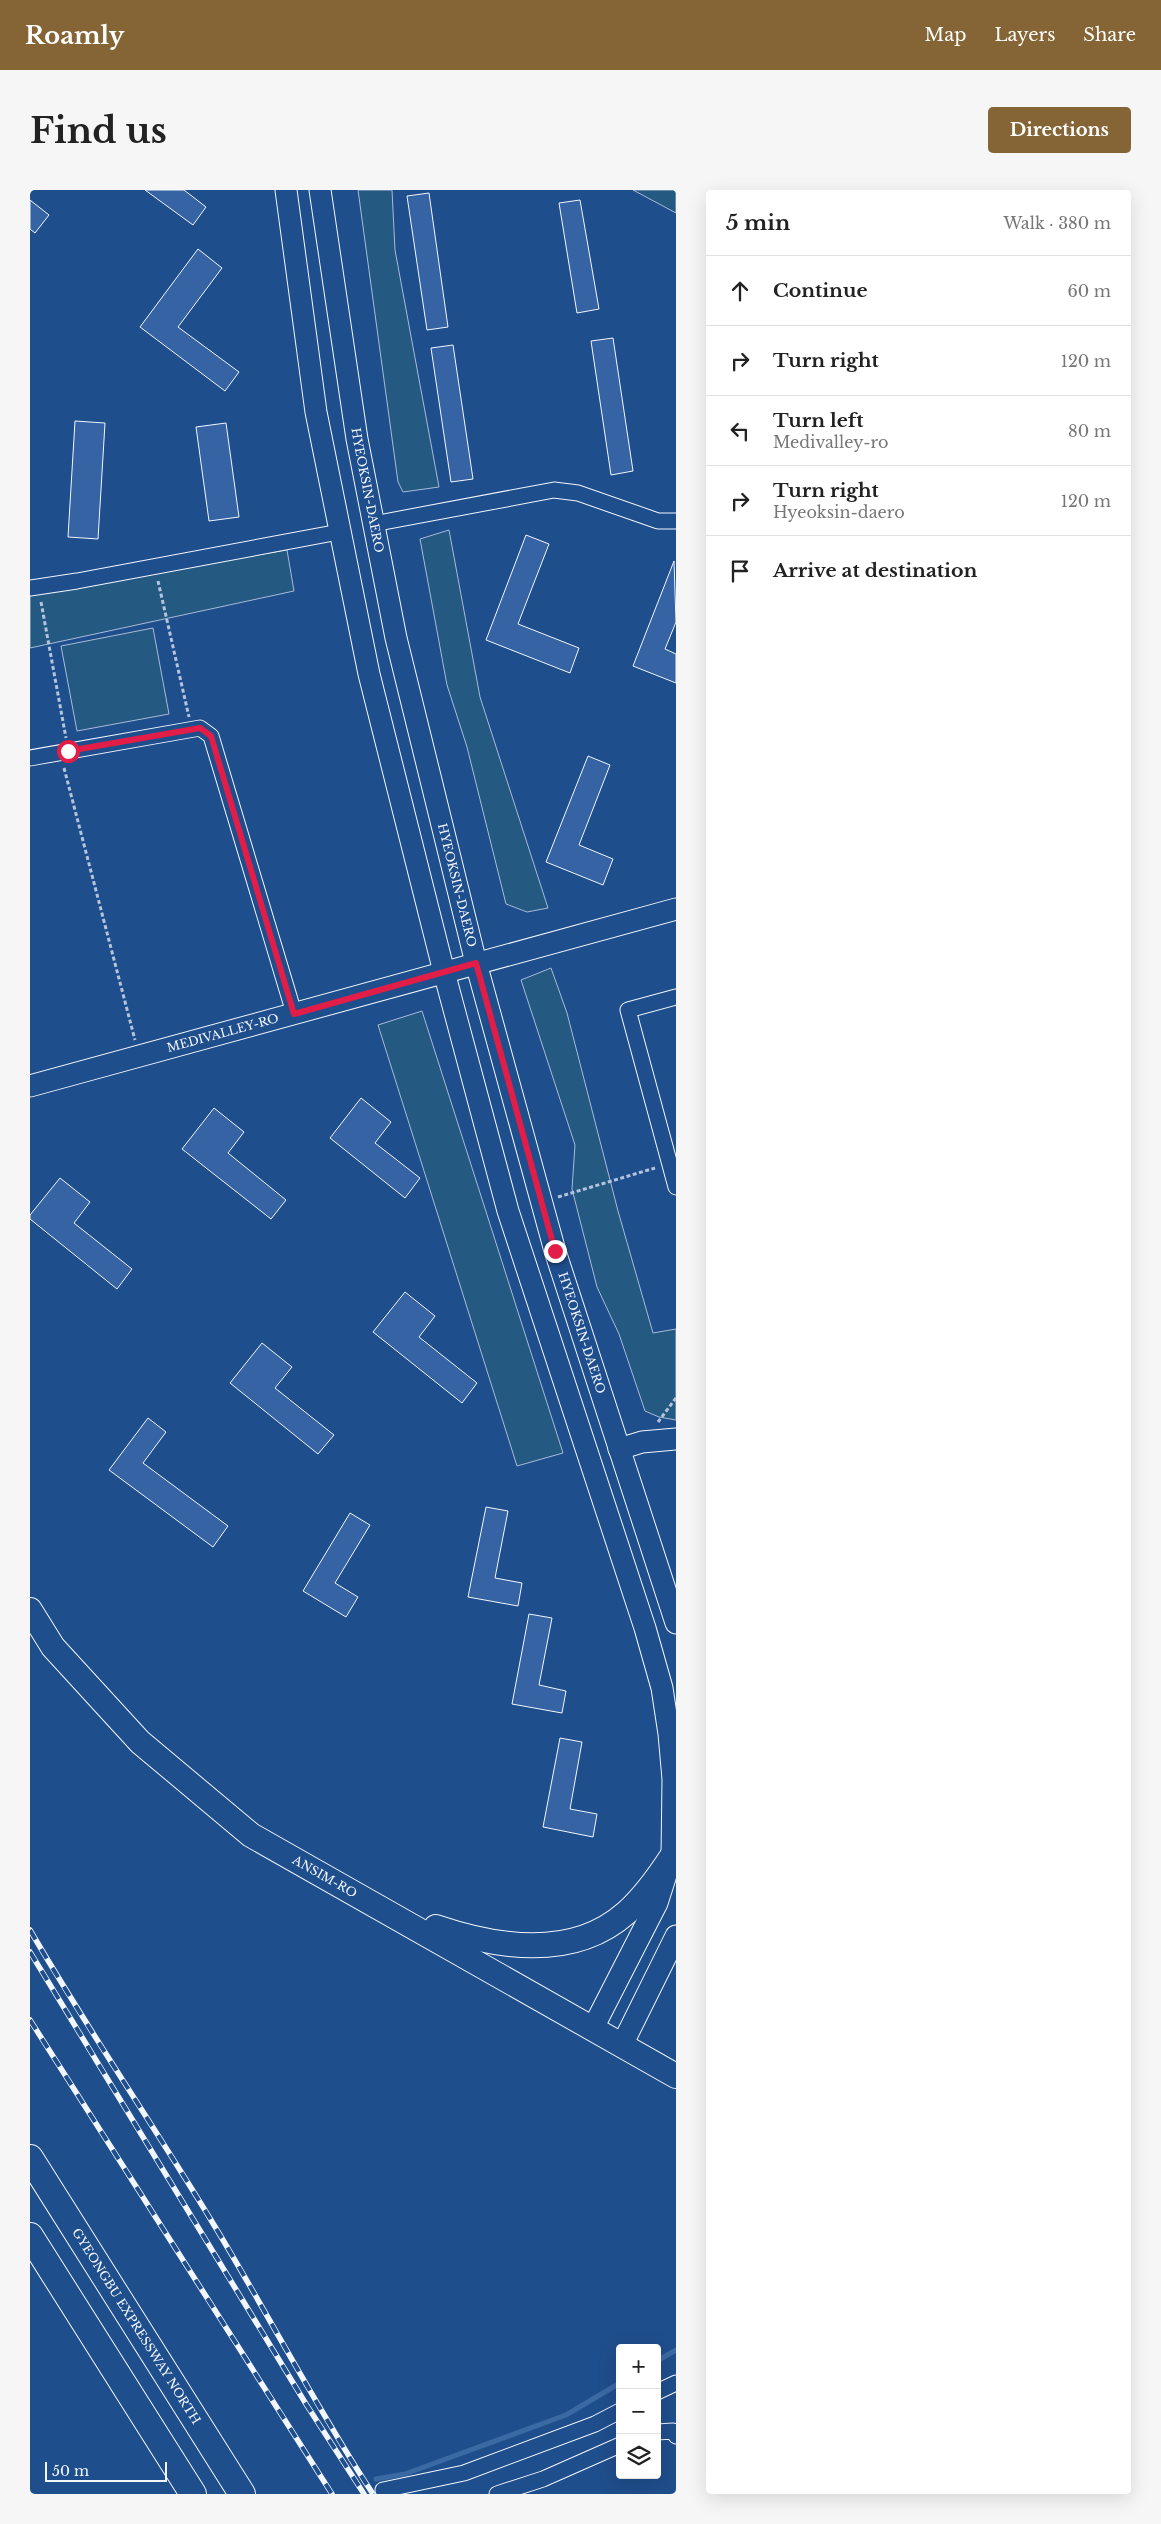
<!DOCTYPE html>
<html lang="en">
<head>
<meta charset="utf-8">
<style>
	:root { --surface:#fff; --page:#f6f6f6; --text:#222; --muted:#767676; --line:#e0e0e0; --accent:#856535 }
	body { margin:0; font-family:"Libre Baskerville",serif; background:var(--page); color:var(--text) }
	.controls { position:absolute; right:15px; bottom:15px; display:grid; overflow:hidden; border-radius:5px; box-shadow:0 5px 20px #0002 }
	.controls button { width:45px; height:45px; display:grid; place-items:center; padding:0; border:0; border-bottom:1px solid var(--line); background:var(--surface); color:var(--text); font:25px sans-serif }
	.scale { position:absolute; left:15px; bottom:12px; width:122px; box-sizing:border-box; padding-left:5px; border:2px solid #f2f6ff; border-top:0; font-size:14px; line-height:18px; white-space:nowrap; color:#f2f6ff; -webkit-text-stroke:4px #1f4e8c; paint-order:stroke }
	.stop { position:absolute; width:15px; height:15px; margin:-11px; border:4px solid #e11d48; border-radius:50%; background:#fff }
	.stop.end { background:#e11d48; border-color:#fff; box-shadow:0 1px 5px #0008 }
	.list { margin:0; padding:0; list-style:none }
	h2 { display:flex; justify-content:space-between; align-items:center; height:65px; margin:0; padding:0 20px; font-size:21px }
	h2 small { font-size:16px; font-weight:400; color:var(--muted) }
	.list li { display:grid; grid-template-columns:32px 1fr auto; gap:15px; align-items:center; box-sizing:border-box; height:70px; padding:0 20px; border-top:1px solid var(--line) }
	.list b { display:block; font-size:19px; white-space:nowrap }
	.list p { margin:0; font-size:16px; white-space:nowrap; color:var(--muted) }
	.list em { font-size:16px; font-style:normal; color:var(--muted) }
	.icon { flex:none; width:28px; height:28px; fill:none; stroke:currentColor; stroke-width:2; stroke-linecap:round; stroke-linejoin:round }
	.map { position:relative; flex:none; width:646px; height:2304px; overflow:hidden; border-radius:5px }
	header { display:flex; align-items:center; gap:30px; box-sizing:border-box; height:70px; padding:0 25px; background:var(--accent); color:#fff }
	header strong { font-size:24px }
	nav { display:flex; gap:28px; margin-inline-start:auto; font-size:18px }
	.intro { display:flex; align-items:center; justify-content:space-between; box-sizing:border-box; height:120px; padding:0 30px }
	h1 { margin:0; font-size:35px }
	.button { padding:12px 22px; border-radius:5px; background:var(--accent); color:#fff; font-size:18px; font-weight:700 }
	main { display:flex; gap:30px; padding:0 30px }
	aside { flex:1; background:var(--surface); border-radius:5px; box-shadow:0 5px 20px #0002 }
	.map>svg:first-child { display:block }
	.green { fill:#245a82; stroke:#a8bbd7 }
	.lines { fill:none; stroke-linecap:round; stroke-linejoin:round }
	.stream { stroke:#3b69a3; stroke-width:5 }
	.building { fill:#3563a3; stroke:#f2f6ff }
	.street-casing { stroke:#f2f6ff; stroke-width:17 }
	.secondary-casing { stroke:#f2f6ff; stroke-width:23 }
	.primary-casing { stroke:#f2f6ff; stroke-width:26 }
	.highway-casing { stroke:#f2f6ff; stroke-width:28 }
	.path { stroke:#b3c4dc; stroke-width:3; stroke-dasharray:4 2.5; stroke-linecap:butt }
	.street { stroke:#1f4e8c; stroke-width:15 }
	.secondary { stroke:#1f4e8c; stroke-width:21 }
	.primary { stroke:#1f4e8c; stroke-width:24 }
	.highway { stroke:#1f4e8c; stroke-width:26 }
	.rail-casing { stroke:#f2f6ff; stroke-width:5.5 }
	.rail { stroke:#1f4e8c; stroke-width:4; stroke-dasharray:11; stroke-linecap:butt }
	.route { stroke:#e11d48; stroke-width:6 }
	.labels { text-anchor:middle; stroke-width:4; stroke-linejoin:round; paint-order:stroke }
	.street-label { font-size:12px; fill:#f2f6ff; stroke:#1f4e8c }
</style>
</head>
<body>
<header>
<strong>Roamly</strong>
<nav><a>Map</a><a>Layers</a><a>Share</a></nav>
</header>
<div class="intro"><h1>Find us</h1><a class="button">Directions</a></div>
<main>
<div class="map">
<svg width="646" height="2304" viewBox="0 0 646 2304">
	<rect width="100%" height="100%" fill="#1f4e8c"/>
	<!-- green -->
	<g class="green">
		<polygon points="328,0 362,0 365,60 409,297 373,302 368,292"/>
		<polygon points="604,0 646,0 646,23 603,0"/>
		<polygon points="419,340 450,507 518,718 497,722 476,714 437,557 417,495 390,349"/>
		<polygon points="257,360 264,401 0,458 0,403"/>
		<polygon points="123,438 139,524 47,541 31,456"/>
		<polygon points="521,778 537,823 588,1021 623,1143 646,1139 646,1230 629,1227 615,1221 589,1144 567,1097 542,999 545,955 491,790"/>
		<polygon points="392,821 533,1263 487,1276 348,835"/>
	</g>
	<g class="lines">
		<!-- stream -->
		<g class="stream">
			<polyline points="627,2171 646,2160"/>
			<polyline points="346,2289 375,2284 536,2225 590,2193"/>
		</g>
	</g>
	<!-- building -->
	<g class="building">
		<polygon points="115,0 154,0 176,17 163,35"/>
		<polygon points="399,3 418,137 397,140 377,6"/>
		<polygon points="0,10 19,25 5,43 0,39"/>
		<polygon points="550,10 569,119 547,123 529,13"/>
		<polygon points="168,59 192,78 148,137 209,182 195,201 110,137"/>
		<polygon points="583,148 603,281 581,285 561,151"/>
		<polygon points="423,155 443,289 421,292 401,158"/>
		<polygon points="45,231 75,233 68,349 38,347"/>
		<polygon points="196,233 209,327 179,331 166,237"/>
		<polygon points="496,345 519,354 488,434 549,458 540,483 456,450"/>
		<polygon points="644,371 646,432 635,459 646,464 646,493 603,476"/>
		<polygon points="558,566 580,575 549,655 583,669 573,695 516,672"/>
		<polygon points="331,908 361,932 345,953 390,988 375,1008 300,948"/>
		<polygon points="184,918 214,942 198,963 256,1010 241,1029 152,959"/>
		<polygon points="30,988 60,1012 44,1033 102,1079 87,1099 0,1029 0,1025"/>
		<polygon points="375,1102 405,1126 389,1147 447,1193 432,1213 343,1142"/>
		<polygon points="232,1153 262,1177 245,1198 304,1245 288,1264 200,1193"/>
		<polygon points="118,1228 136,1242 113,1273 198,1336 183,1357 79,1280"/>
		<polygon points="456,1317 478,1321 465,1388 492,1393 488,1416 438,1407"/>
		<polygon points="320,1323 340,1335 305,1393 328,1407 316,1427 273,1401"/>
		<polygon points="499,1424 522,1428 509,1495 536,1501 532,1523 482,1514"/>
		<polygon points="530,1548 552,1552 540,1619 567,1624 563,1647 513,1637"/>
	</g>
	<g class="lines">
		<!-- street casing -->
		<g class="street-casing">
			<g id="street">
				<polyline points="343,334 524,300 548,303 628,331 646,331"/>
				<polyline points="0,398 47,391 309,342"/>
				<polyline points="0,568 170,538 181,546 264,823"/>
				<polyline points="646,807 598,820 646,997"/>
				<polyline points="627,2202 646,2193"/>
				<polyline points="627,2242 643,2241 646,2246"/>
				<polyline points="355,2304 353,2300 434,2283 565,2234 590,2221"/>
				<polyline points="467,2304 513,2289 590,2255"/>
			</g>
		</g>
		<!-- secondary casing -->
		<g class="secondary-casing">
			<g id="secondary">
				<polyline points="256,0 286,222 339,484 414,782 478,1021 615,1438 632,1498 639,1544 643,1589 642,1666 627,1713 563,1838"/>
				<path id="s1" d="M290,0L327,249L366,448L446,773L525,1061L646,1433"/>
				<path id="s2" d="M0,896L646,719"/>
				<polyline points="589,1259 612,1252 646,1249"/>
				<polyline points="592,1855 646,1746"/>
			</g>
		</g>
		<!-- primary casing -->
		<g class="primary-casing">
			<g id="primary">
				<path id="s3" d="M0,1420L23,1457L110,1552L221,1645L646,1886"/>
				<path d="M406,1737C468,1758 543,1770 596,1723C614,1707 629,1686 642,1666"/>
			</g>
		</g>
		<!-- highway casing -->
		<g class="highway-casing">
			<g id="highway">
				<path id="s4" d="M0,1968L212,2304"/>
				<polyline points="0,2046 163,2304"/>
			</g>
		</g>
		<!-- path -->
		<g class="path">
			<polyline points="128,391 159,527"/>
			<polyline points="11,412 36,548"/>
			<polyline points="34,578 105,850"/>
			<polyline points="528,1007 625,978"/>
			<polyline points="628,1232 646,1208"/>
		</g>
		<!-- street -->
		<use href="#street" class="street"/>
		<!-- secondary -->
		<use href="#secondary" class="secondary"/>
		<!-- primary -->
		<use href="#primary" class="primary"/>
		<!-- highway -->
		<use href="#highway" class="highway"/>
		<!-- rail casing -->
		<g class="rail-casing">
			<g id="rail">
				<path d="M0,1740C58,1840 124,1936 184,2035C238,2124 286,2217 343,2304"/>
				<polyline points="0,1762 276,2214 334,2304"/>
				<polyline points="0,1830 302,2304"/>
			</g>
		</g>
		<!-- rail -->
		<use href="#rail" class="rail"/>
	</g>
	<g class="lines">
		<!-- route -->
		<polyline class="route" points="38,561 170,538 181,546 264,824 446,773 525,1061"/>
	</g>
	<g class="labels">
		<!-- street labels -->
		<g class="street-label">
			<text dy="4" stroke="none"><textPath href="#s1" startOffset="304">HYEOKSIN-DAERO</textPath></text>
			<text dy="4" stroke="none"><textPath href="#s1" startOffset="709">HYEOKSIN-DAERO</textPath></text>
			<text dy="4" stroke="none"><textPath href="#s2" startOffset="200">MEDIVALLEY-RO</textPath></text>
			<text dy="4" stroke="none"><textPath href="#s1" startOffset="1174">HYEOKSIN-DAERO</textPath></text>
			<text dy="4" stroke="none"><textPath href="#s3" startOffset="402">ANSIM-RO</textPath></text>
			<text dy="4" stroke="none"><textPath href="#s4" startOffset="199">GYEONGBU EXPRESSWAY NORTH</textPath></text>
		</g>
	</g>
</svg>
<div class="controls">
<button>+</button>
<button>−</button>
<button><svg class="icon" aria-label="layers" viewBox="0 0 24 24"><path d="M12 4l9 5-9 5-9-5zM3 14l9 5 9-5"/></svg></button>
</div>
<div class="scale">50 m</div>
<div class="stop" style="left:38px;top:561px"></div>
<div class="stop end" style="left:525px;top:1061px"></div>
</div>
<aside>
<h2>5 min<small>Walk · 380 m</small></h2>
<ul class="list">
<li><svg class="icon" aria-label="ahead" viewBox="0 0 24 24"><path d="M12 20V5M6 11l6-6 6 6"/></svg><div><b>Continue</b></div><em>60 m</em></li>
<li><svg class="icon" aria-label="right" viewBox="0 0 24 24"><path d="M7 20v-9h11M14 6l5 5-5 5"/></svg><div><b>Turn right</b></div><em>120 m</em></li>
<li><svg class="icon" aria-label="left" viewBox="0 0 24 24"><path d="M17 20v-9H6M10 6l-5 5 5 5"/></svg><div><b>Turn left</b><p>Medivalley-ro</p></div><em>80 m</em></li>
<li><svg class="icon" aria-label="right" viewBox="0 0 24 24"><path d="M7 20v-9h11M14 6l5 5-5 5"/></svg><div><b>Turn right</b><p>Hyeoksin-daero</p></div><em>120 m</em></li>
<li><svg class="icon" aria-label="arrive" viewBox="0 0 24 24"><path d="M6 21V4h12l-3 4 3 4H6"/></svg><div><b>Arrive at destination</b></div></li>
</ul>
</aside>
</main>
</body>
</html>
